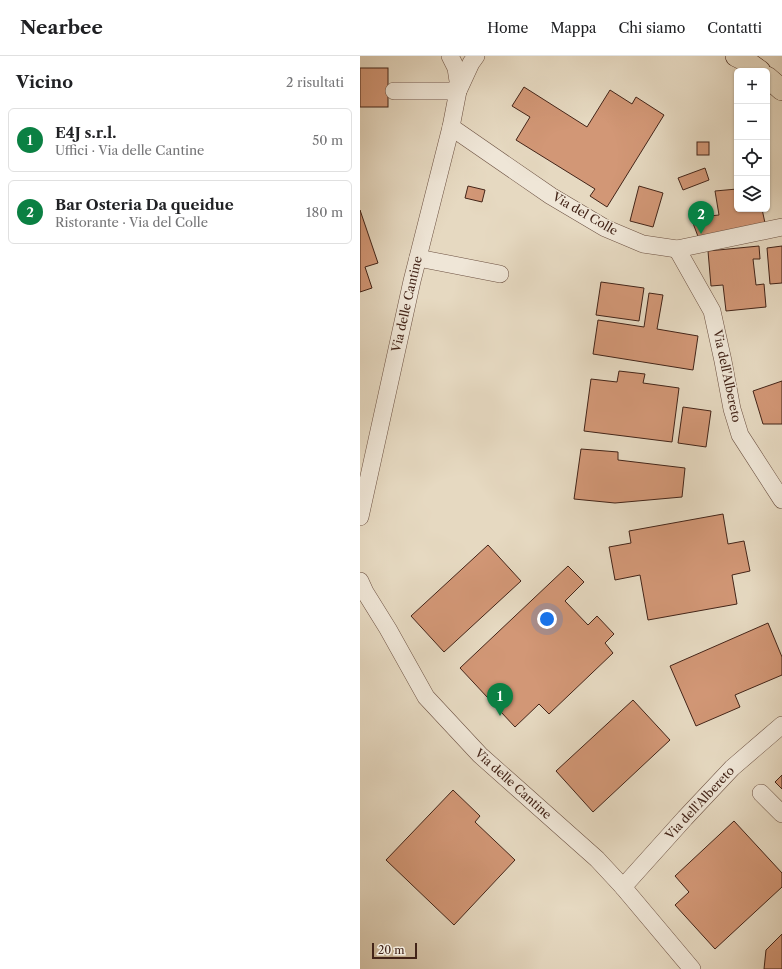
<!DOCTYPE html>
<html lang="it">
<head>
<meta charset="utf-8">
<style>
	:root { --surface:#fff; --page:#f2f2f2; --text:#202124; --muted:#757577; --line:#e0e0e0; --accent:#0b8043 }
	body { margin:0; font-family:"Libre Caslon Text",serif; background:var(--page); color:var(--text) }
	.controls { position:absolute; right:12px; top:12px; display:grid; overflow:hidden; border-radius:6px; box-shadow:0 1px 3px #0004 }
	.controls button { width:36px; height:36px; display:grid; place-items:center; padding:0; border:0; border-bottom:1px solid var(--line); background:var(--surface); color:var(--text); font:20px sans-serif }
	.scale { position:absolute; left:12px; bottom:10px; width:45px; box-sizing:border-box; padding-left:4px; border:2px solid #432418; border-top:0; font-size:11px; line-height:14px; white-space:nowrap; color:#432418; -webkit-text-stroke:3px #efe6d7; paint-order:stroke }
	.you { position:absolute; left:187px; top:563px; width:14px; height:14px; margin:-10px; border:3px solid #fff; border-radius:50%; background:#1a73e8; box-shadow:0 0 0 6px #1a73e833 }
	.badge { display:grid; place-items:center; width:26px; height:26px; border-radius:50%; background:var(--accent); color:#fff; font-size:13px; font-weight:700 }
	.pin { position:absolute; translate:-50% -33px; filter:drop-shadow(0 1px 2px #0008) }
	.pin::after { content:''; position:absolute; top:21px; width:14px; height:12px; background:inherit; clip-path:polygon(0 0,100% 0,50% 100%) }
	.list { margin:0; padding:0; list-style:none }
	h2 { display:flex; justify-content:space-between; align-items:center; height:52px; margin:0; padding:0 16px; font-size:17px }
	h2 small { font-size:13px; font-weight:400; color:var(--muted) }
	.list li { display:grid; grid-template-columns:26px 1fr auto; gap:12px; align-items:center; box-sizing:border-box; height:64px; margin:0 8px 8px; padding:0 8px; border:1px solid var(--line); border-radius:6px }
	.list b { display:block; font-size:15px; white-space:nowrap }
	.list p { margin:0; font-size:13px; white-space:nowrap; color:var(--muted) }
	.list em { font-size:13px; font-style:normal; color:var(--muted) }
	.icon { flex:none; width:22px; height:22px; fill:none; stroke:currentColor; stroke-width:2; stroke-linecap:round; stroke-linejoin:round }
	.map { position:relative; flex:none; width:422px; height:913px; overflow:hidden }
	header { display:flex; align-items:center; gap:24px; box-sizing:border-box; height:56px; padding:0 20px; background:var(--surface); border-bottom:1px solid var(--line) }
	header strong { font-size:19px }
	nav { display:flex; gap:22px; margin-inline-start:auto; font-size:14px }
	main { display:flex }
	aside { flex:1; background:var(--surface) }
	.map>svg:first-child { display:block }
	.building { fill:#d29776; stroke:#432418 }
	.lines { fill:none; stroke-linecap:round; stroke-linejoin:round }
	.minor-casing { stroke:#6c5142; stroke-width:18 }
	.major-casing { stroke:#432418; stroke-width:22 }
	.minor { stroke:#efe6d7; stroke-width:17 }
	.major { stroke:#e6d9c1; stroke-width:21 }
	.labels { text-anchor:middle; stroke-width:3; stroke-linejoin:round; paint-order:stroke }
	.street-label { font-size:12px; fill:#432418; stroke:#efe6d7 }
</style>
</head>
<body>
<header>
<strong>Nearbee</strong>
<nav><a>Home</a><a>Mappa</a><a>Chi siamo</a><a>Contatti</a></nav>
</header>
<main>
<aside>
<h2>Vicino<small>2 risultati</small></h2>
<ul class="list">
<li><span class="badge">1</span><div><b>E4J s.r.l.</b><p>Uffici · Via delle Cantine</p></div><em>50 m</em></li>
<li><span class="badge">2</span><div><b>Bar Osteria Da queidue</b><p>Ristorante · Via del Colle</p></div><em>180 m</em></li>
</ul>
</aside>
<div class="map">
<svg width="422" height="913" viewBox="0 0 422 913">
	<rect width="100%" height="100%" fill="#e6d9c1"/>
	<filter id="stains"><feTurbulence type="fractalNoise" baseFrequency=".005" numOctaves="4"/><feColorMatrix values="0 0 0 0 .2 0 0 0 0 .09 0 0 0 0 .02 0 0 0 .5 -.17"/></filter>
	<radialGradient id="worn" r=".72"><stop offset=".6" stop-color="#630" stop-opacity="0"/><stop offset="1" stop-color="#630" stop-opacity=".3"/></radialGradient>
	<!-- building -->
	<g class="building">
		<rect x="0" y="12" width="28" height="39"/>
		<polygon points="164,31 227,71 250,34 272,48 276,41 304,59 247,151 230,140 235,133 156,84 170,61 152,50"/>
		<rect x="337" y="86" width="12" height="13"/>
		<polygon points="345,112 349,124 323,134 318,122"/>
		<polygon points="108,130 125,134 122,146 105,142"/>
		<polygon points="279,130 303,137 293,171 270,165"/>
		<polygon points="377,133 377,153 402,153 405,167 339,183 331,162 359,159 355,135"/>
		<polygon points="0,154 18,207 5,211 12,232 0,236"/>
		<polygon points="399,190 400,203 393,203 396,229 404,228 406,251 366,255 363,229 351,230 348,195"/>
		<polygon points="422,190 422,227 410,228 407,192"/>
		<polygon points="241,226 284,232 279,265 236,259"/>
		<polygon points="289,237 303,239 297,273 338,280 333,314 233,298 238,264 284,271"/>
		<polygon points="259,315 285,318 283,327 319,332 312,386 224,375 231,323 257,326"/>
		<polygon points="422,325 422,368 403,368 393,335"/>
		<polygon points="323,351 351,355 346,391 318,387"/>
		<polygon points="221,393 258,396 258,404 325,412 322,441 255,447 214,443"/>
		<polygon points="363,458 368,488 384,485 390,515 372,519 377,548 288,564 280,519 255,524 249,491 271,487 269,475"/>
		<polygon points="128,489 161,525 84,596 51,560"/>
		<polygon points="208,510 224,526 205,545 228,569 237,560 254,578 245,587 253,597 189,658 179,648 155,671 100,612"/>
		<polygon points="408,567 422,601 422,619 375,639 380,651 336,670 310,610"/>
		<polygon points="273,644 310,684 233,756 196,715"/>
		<polygon points="422,719 422,733 415,726"/>
		<polygon points="93,734 120,760 115,766 155,804 94,869 26,804"/>
		<polygon points="374,765 422,817 422,831 355,893 315,849 329,836 315,820"/>
		<polygon points="422,878 422,913 404,913 406,894"/>
	</g>
	<g class="lines">
		<!-- minor casing -->
		<g class="minor-casing">
			<g id="minor">
				<polyline points="99,33 111,7 116,0"/>
				<polyline points="34,35 98,35"/>
				<polyline points="91,71 191,140 245,172 283,188 317,193 422,171"/>
				<polyline points="317,193 352,255 363,305 372,353 380,379 422,444"/>
				<polyline points="58,202 140,218"/>
				<polyline points="0,461 52,225 91,71 98,35 98,25 96,12 90,0"/>
				<polyline points="0,525 5,536 28,573 66,641 120,699 237,803 263,831 332,913"/>
				<polyline points="401,737 422,758"/>
				<polyline points="263,831 325,762 372,712 422,669"/>
			</g>
		</g>
		<!-- major casing -->
		<g class="major-casing">
			<g id="major">
				<polyline points="376,0 386,5 400,15"/>
				<polyline points="407,21 422,34"/>
			</g>
		</g>
		<!-- minor -->
		<use href="#minor" class="minor"/>
		<!-- major -->
		<use href="#major" class="major"/>
	</g>
	<g class="labels">
		<!-- street labels -->
		<g class="street-label">
			<text transform="translate(225 158) rotate(30)" y="4">Via del Colle</text>
			<text transform="translate(47 248) rotate(-77)" y="4">Via delle Cantine</text>
			<text transform="translate(367 320) rotate(78)" y="4">Via dell'Albereto</text>
			<text transform="translate(153 728) rotate(42)" y="4">Via delle Cantine</text>
			<text transform="translate(340 747) rotate(-47)" y="4">Via dell'Albereto</text>
		</g>
	</g>
	<rect width="100%" height="100%" filter="url(#stains)"/>
	<rect width="100%" height="100%" fill="url(#worn)"/>
</svg>
<div class="controls">
<button>+</button>
<button>−</button>
<button><svg class="icon" aria-label="locate" viewBox="0 0 24 24"><circle cx="12" cy="12" r="6"/><path d="M12 2v4M12 18v4M2 12h4M18 12h4"/></svg></button>
<button><svg class="icon" aria-label="layers" viewBox="0 0 24 24"><path d="M12 4l9 5-9 5-9-5zM3 14l9 5 9-5"/></svg></button>
</div>
<div class="scale">20 m</div>
<div class="you"></div>
<div class="pin badge" style="left:140px;top:660px">1</div>
<div class="pin badge" style="left:341px;top:178px">2</div>
</div>
</main>
</body>
</html>
